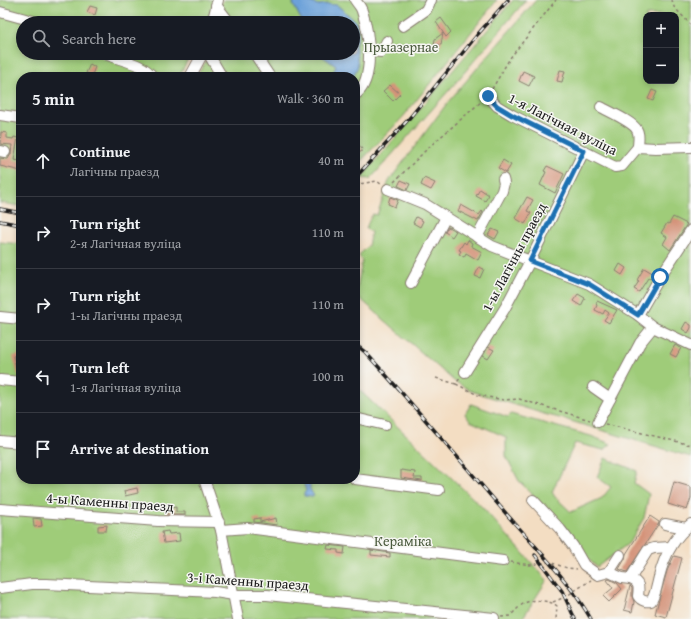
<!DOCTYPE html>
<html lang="en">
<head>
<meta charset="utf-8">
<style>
	:root { --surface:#171b24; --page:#20242c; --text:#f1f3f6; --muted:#9ea1a6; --line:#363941 }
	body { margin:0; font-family:"Gentium Book Plus",serif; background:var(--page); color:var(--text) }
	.controls { position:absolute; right:12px; top:12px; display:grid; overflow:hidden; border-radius:8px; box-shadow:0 2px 6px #0003 }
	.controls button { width:36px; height:36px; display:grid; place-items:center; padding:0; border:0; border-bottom:1px solid var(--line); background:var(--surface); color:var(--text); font:20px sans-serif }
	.stop { position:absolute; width:12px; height:12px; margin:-9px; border:3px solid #1f6fb2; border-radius:50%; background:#fff }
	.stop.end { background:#1f6fb2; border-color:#fff; box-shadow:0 1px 4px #0008 }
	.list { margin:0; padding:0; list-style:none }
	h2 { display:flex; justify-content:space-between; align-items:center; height:52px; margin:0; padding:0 16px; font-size:17px }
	h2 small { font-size:13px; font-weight:400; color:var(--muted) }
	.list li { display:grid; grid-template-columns:26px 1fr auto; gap:12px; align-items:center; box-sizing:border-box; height:72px; padding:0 16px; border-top:1px solid var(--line) }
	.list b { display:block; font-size:15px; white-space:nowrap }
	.list p { margin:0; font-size:13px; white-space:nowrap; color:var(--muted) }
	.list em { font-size:13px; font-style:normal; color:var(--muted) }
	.icon { flex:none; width:22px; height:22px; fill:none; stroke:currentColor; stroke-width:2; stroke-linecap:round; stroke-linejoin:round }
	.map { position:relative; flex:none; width:691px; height:619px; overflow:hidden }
	.search { position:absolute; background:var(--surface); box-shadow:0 2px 6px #0003; left:16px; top:16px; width:344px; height:44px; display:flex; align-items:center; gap:10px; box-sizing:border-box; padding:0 14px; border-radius:22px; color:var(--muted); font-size:15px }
	.panel { position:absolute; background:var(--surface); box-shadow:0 2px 6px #0003; left:16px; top:72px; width:344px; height:412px; border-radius:16px }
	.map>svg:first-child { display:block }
	.green { fill:#9fcc79; stroke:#5e744a; fill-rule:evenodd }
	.water { fill:#6ca1d9; stroke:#445e7a }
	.building { fill:#d49379 }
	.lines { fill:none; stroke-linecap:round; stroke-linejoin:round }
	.minor-casing { stroke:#887c6f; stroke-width:12 }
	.path { stroke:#887c6f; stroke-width:1.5; stroke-dasharray:3 3; stroke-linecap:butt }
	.minor { stroke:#fff; stroke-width:10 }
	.rail-casing { stroke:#1c1c1c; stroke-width:3.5 }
	.rail { stroke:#f6f6f2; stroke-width:2; stroke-dasharray:6; stroke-linecap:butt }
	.route { stroke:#1f6fb2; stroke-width:5 }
	.labels { text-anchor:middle; stroke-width:3; stroke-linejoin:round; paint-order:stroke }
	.park-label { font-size:14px; fill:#4a5a3d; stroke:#f6f6f2 }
	.street-label { font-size:14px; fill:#1c1c1c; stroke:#f6f6f2 }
</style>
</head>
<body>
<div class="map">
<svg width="691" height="619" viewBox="0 0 691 619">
	<rect width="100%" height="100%" fill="#f6f6f2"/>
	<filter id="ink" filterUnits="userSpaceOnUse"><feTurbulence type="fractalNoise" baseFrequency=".025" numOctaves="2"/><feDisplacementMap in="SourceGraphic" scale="8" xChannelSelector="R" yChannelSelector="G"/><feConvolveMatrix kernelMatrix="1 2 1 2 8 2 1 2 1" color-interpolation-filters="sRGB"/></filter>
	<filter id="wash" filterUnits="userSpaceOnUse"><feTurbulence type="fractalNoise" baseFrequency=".012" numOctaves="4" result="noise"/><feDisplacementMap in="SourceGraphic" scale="16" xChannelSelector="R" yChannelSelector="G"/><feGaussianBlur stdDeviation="0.9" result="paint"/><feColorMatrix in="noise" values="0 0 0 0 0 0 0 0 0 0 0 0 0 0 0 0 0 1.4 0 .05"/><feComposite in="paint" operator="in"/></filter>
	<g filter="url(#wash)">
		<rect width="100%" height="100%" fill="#f3ddc2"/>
		<!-- green -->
		<g class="green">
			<polygon points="0,0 214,0 213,7 205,23 23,23 23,53 191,53 179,77 21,77 21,206 0,203"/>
			<polygon points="224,0 296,0 294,0 293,4 303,23 216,23 221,3"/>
			<polygon points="305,0 497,0 403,117 355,167 355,77 353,77 358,66 355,44 358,35 355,21 337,5 328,4 318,5"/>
			<polygon points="513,0 526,0 451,88 373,176 370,179 361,178"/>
			<path d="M536,0H691V457L567,420L544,414L471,391L454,381L356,295L362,261L359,255L368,246L371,232L366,229L369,220L373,214L377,215L389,181L448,102ZM646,15H676V81H646Z"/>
			<polygon points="208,53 318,53 336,66 335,77 196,77 206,61"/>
			<polygon points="0,242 21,244 21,479 355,479 355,386 482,507 547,580 522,619 0,619"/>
			<polygon points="471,404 508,417 511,414 591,436 611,444 604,450 575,443 552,492 555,497 571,512 602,498 611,487 597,477 605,458 637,471 634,483 649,494 644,518 629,543 597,567 582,554 577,543 546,508 519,481 506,456 506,437 470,421 465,414"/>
		</g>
		<!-- water -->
		<g class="water">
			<polygon points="294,0 305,0 318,5 328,4 337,5 355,21 358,27 358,35 355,44 358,66 353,77 335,77 333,73 336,66 318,53 353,53 353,23 303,23 293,4"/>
			<polygon points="304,479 308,480 310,484 310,489 314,496 312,497 304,496 304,493 306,491 303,481"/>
		</g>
		<g id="blocks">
			<!-- building -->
			<g class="building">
				<polygon points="90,6 97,8 95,15 87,12"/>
				<polygon points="441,18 451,32 446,37 436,22"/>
				<polygon points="443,33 441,45 434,44 435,39"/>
				<polygon points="90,64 95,67 92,75 86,73"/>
				<polygon points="560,70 565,71 562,82 557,81"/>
				<polygon points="523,71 534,76 529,86 519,81"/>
				<polygon points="390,85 400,94 393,101 383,91"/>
				<polygon points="652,90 657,92 653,101 648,99"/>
				<polygon points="1,132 7,133 7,138 13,139 14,137 18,138 14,160 21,161 21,171 0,166 0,158 8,159 11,154 12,145 0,144"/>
				<polygon points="355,141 363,150 355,156"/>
				<polygon points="503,160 511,165 506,173 498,168"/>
				<polygon points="547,166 564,174 555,193 540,185 546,172 544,171"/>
				<polygon points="424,178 435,183 431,190 421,185"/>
				<polygon points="401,180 410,184 407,190 398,186"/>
				<polygon points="480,189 489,195 485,201 476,196"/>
				<polygon points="390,197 398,200 395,207 388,204"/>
				<polygon points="527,197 533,200 527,211 531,213 525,224 515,218"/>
				<polygon points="461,205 479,215 482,211 483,212 478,221 458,211"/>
				<polygon points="416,217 423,221 420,227 413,223"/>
				<polygon points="673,217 687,224 670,250 663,244 667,237 661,233 667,223 669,224"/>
				<polygon points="448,227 456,231 452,237 445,232"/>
				<polygon points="492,229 499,232 495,239 488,235"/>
				<polygon points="468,240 472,243 471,246 482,252 478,260 466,253 464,257 459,254 461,251 459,250 464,242 466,244"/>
				<polygon points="620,264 626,268 622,275 616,271"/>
				<polygon points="479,267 484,269 480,278 475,276"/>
				<polygon points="644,268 654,274 651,279 648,278 639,292 634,289 639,281 637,280"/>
				<polygon points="578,294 585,298 581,306 573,301"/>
				<polygon points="597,301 617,310 609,323 604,320 609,313 605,310 603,314 595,310 597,305 596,304"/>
				<polygon points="686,322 691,325 691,328 688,333 682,329"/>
				<polygon points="675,345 681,348 676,357 670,354"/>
				<polygon points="488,347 494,350 488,359 483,356"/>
				<polygon points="21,354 21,375 18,375 13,356"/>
				<polygon points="401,470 415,472 414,478 422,478 422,481 401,478"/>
				<polygon points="674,482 691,487 691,498 687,510 668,504"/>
				<polygon points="137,488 138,493 125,496 124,491"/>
				<polygon points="176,507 176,512 185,512 185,515 167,515 167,511 170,511 170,508"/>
				<polygon points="650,516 659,522 659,523 627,572 619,569 625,559 626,554"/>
				<polygon points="33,518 41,519 42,526 34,527"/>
				<polygon points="260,518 260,522 276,518 277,525 254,522 254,519"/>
				<polygon points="107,525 106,531 98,531 98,526"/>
				<polygon points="168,531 169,534 179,533 180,541 164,543 162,532"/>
				<polygon points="328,545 345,547 344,554 338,553 338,550 327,549"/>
				<polygon points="371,550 390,553 390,557 371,555"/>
				<polygon points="674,556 682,558 666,617 655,614 667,571"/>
				<polygon points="609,579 617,583 622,589 609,602 603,596 613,588 607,580"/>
				<polygon points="630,586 632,588 632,596 634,602 632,612 624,610"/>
			</g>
		</g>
	</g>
	<g filter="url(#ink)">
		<use href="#blocks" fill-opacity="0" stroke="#887c6f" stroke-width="1"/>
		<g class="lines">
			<!-- minor casing -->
			<g class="minor-casing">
				<g id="minor">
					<polyline points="216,5 230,23"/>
					<polyline points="0,12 40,23"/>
					<polyline points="212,23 218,0"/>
					<polyline points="403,26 426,10 431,0"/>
					<polyline points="369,51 381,52 387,41"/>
					<path d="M103,53C120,61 142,62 153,77"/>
					<polyline points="208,53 222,77"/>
					<polyline points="254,53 270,77"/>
					<polyline points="190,77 203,53"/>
					<path d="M355,95C376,80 369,32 362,11C361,7 357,3 355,0"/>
					<polyline points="488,96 497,106 512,115 615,167 622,166 638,147 655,148 691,147"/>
					<path d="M601,107C610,112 633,122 637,130C640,135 638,142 638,147"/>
					<polyline points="0,115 21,118"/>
					<polyline points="0,151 5,152"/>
					<polyline points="388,189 425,204 492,246 589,284 638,315 653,327 691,345"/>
					<polyline points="477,237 502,191 504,183 503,179"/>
					<polyline points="411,283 446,217"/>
					<polyline points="638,315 660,277 691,230"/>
					<polyline points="0,317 21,319"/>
					<polyline points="465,372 505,308 530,261 584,151"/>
					<polyline points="0,380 21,382"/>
					<polyline points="593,387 610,399"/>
					<polyline points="355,418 385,425"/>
					<polyline points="598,422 640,343 653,327"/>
					<polyline points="0,441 21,443"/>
					<polyline points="204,479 221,530 238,619"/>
					<polyline points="355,479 439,490"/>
					<polyline points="533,500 560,529 573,546 584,565 598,575 609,572 622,578 630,579 648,550 654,548 671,547"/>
					<polyline points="0,509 158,521 219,522"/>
					<polyline points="665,524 686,528"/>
					<polyline points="221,530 248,528 503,561"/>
					<polyline points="609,572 620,555"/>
					<path d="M630,579C640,582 639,588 638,596C641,601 647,602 651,601C656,594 657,584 659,577C664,557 674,537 691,524"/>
					<polyline points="0,588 32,584 46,584 215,592 234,595 267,595 494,618"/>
				</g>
			</g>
			<!-- path -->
			<g class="path">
				<polyline points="672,0 674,7 691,25"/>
				<polyline points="492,89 510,58 556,0"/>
				<polyline points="394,182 429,147 482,101"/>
				<polyline points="355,183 359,184 377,181 382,185"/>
				<polyline points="436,378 456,384 460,378"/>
				<polyline points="456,384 478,395 504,400 519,399 590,420"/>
				<polyline points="605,424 691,445"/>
				<polyline points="511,562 530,565 549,562 567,568 577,569"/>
				<polyline points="553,602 565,597 591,580"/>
				<path d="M501,617L510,616C522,604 525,599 543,601C549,602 552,602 557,606L556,619"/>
			</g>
			<!-- minor -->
			<use href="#minor" class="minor"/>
			<!-- rail casing -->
			<g class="rail-casing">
				<g id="rail">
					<polyline points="355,178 407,121 478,34 508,0"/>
					<polyline points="0,209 21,213"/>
					<polyline points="0,221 21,225"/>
					<path d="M355,344L365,352C413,404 457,457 503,510C533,545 568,579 591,619"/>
					<polyline points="535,555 562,591 575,619"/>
				</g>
			</g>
			<!-- rail -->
			<use href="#rail" class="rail"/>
		</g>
	</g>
	<g class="lines" filter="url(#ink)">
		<!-- route -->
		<polyline class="route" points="488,96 497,106 512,115 584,151 530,261 589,284 638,315 660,277"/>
	</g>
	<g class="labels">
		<!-- park labels -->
		<g class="park-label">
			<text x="401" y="52">Прыазернае</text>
			<text x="403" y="546">Кераміка</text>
		</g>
		<!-- street labels -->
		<g class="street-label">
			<text transform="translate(563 124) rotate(27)" y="5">1-я Лагічная вуліца</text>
			<text transform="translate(514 257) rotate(-62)" y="5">1-ы Лагічны праезд</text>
			<text transform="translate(110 502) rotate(4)" y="5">4-ы Каменны праезд</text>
			<text transform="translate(248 581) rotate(4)" y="5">3-і Каменны праезд</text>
		</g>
	</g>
</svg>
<div class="controls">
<button>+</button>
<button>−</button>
</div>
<div class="stop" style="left:660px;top:277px"></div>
<div class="stop end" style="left:488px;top:96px"></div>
<div class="search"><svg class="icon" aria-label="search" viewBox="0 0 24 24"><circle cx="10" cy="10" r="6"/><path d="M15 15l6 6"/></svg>Search here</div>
<section class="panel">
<h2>5 min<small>Walk · 360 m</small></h2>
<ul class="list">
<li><svg class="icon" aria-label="ahead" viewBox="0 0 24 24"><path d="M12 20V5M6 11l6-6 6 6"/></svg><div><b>Continue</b><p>Лагічны праезд</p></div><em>40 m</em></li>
<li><svg class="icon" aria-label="right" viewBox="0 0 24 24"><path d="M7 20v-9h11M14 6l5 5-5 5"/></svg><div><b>Turn right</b><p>2-я Лагічная вуліца</p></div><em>110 m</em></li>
<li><svg class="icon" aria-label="right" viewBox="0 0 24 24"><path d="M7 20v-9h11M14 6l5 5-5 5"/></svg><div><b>Turn right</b><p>1-ы Лагічны праезд</p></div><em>110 m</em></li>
<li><svg class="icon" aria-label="left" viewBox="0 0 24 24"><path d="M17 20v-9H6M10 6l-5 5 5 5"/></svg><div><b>Turn left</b><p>1-я Лагічная вуліца</p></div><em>100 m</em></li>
<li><svg class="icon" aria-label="arrive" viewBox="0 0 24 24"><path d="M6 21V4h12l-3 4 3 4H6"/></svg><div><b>Arrive at destination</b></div></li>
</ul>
</section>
</div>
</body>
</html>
